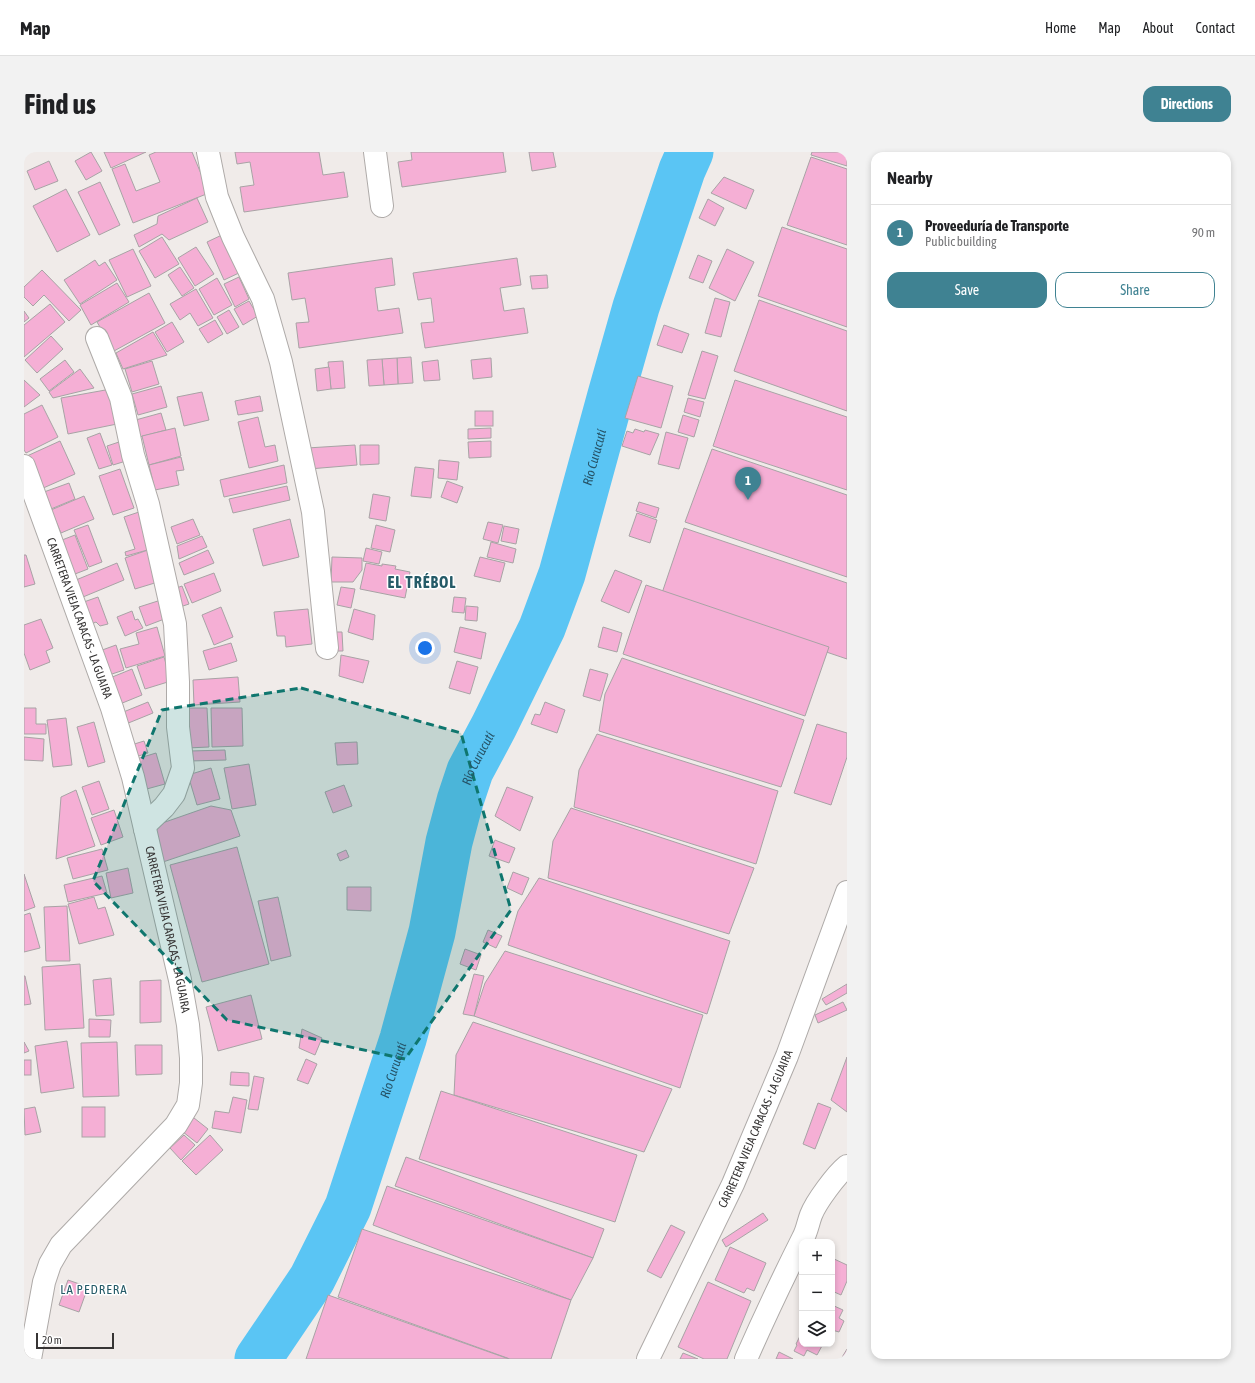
<!DOCTYPE html>
<html lang="en">
<head>
<meta charset="utf-8">
<style>
	:root { --surface:#fff; --page:#f2f2f2; --text:#202124; --muted:#757577; --line:#e0e0e0; --accent:#3f8292 }
	body { margin:0; font-family:"Asap Condensed",sans-serif; background:var(--page); color:var(--text) }
	.controls { position:absolute; right:12px; bottom:12px; display:grid; overflow:hidden; border-radius:8px; box-shadow:0 2px 6px #0003 }
	.controls button { width:36px; height:36px; display:grid; place-items:center; padding:0; border:0; border-bottom:1px solid var(--line); background:var(--surface); color:var(--text); font:20px sans-serif }
	.scale { position:absolute; left:12px; bottom:10px; width:78px; box-sizing:border-box; padding-left:4px; border:2px solid #363434; border-top:0; font-size:11px; line-height:14px; white-space:nowrap; color:#363434; -webkit-text-stroke:3px #fff; paint-order:stroke }
	.you { position:absolute; left:401px; top:496px; width:14px; height:14px; margin:-10px; border:3px solid #fff; border-radius:50%; background:#1a73e8; box-shadow:0 0 0 6px #1a73e833 }
	.badge { display:grid; place-items:center; width:26px; height:26px; border-radius:50%; background:var(--accent); color:#fff; font-size:13px; font-weight:700 }
	.pin { position:absolute; translate:-50% -33px; filter:drop-shadow(0 1px 2px #0008) }
	.pin::after { content:''; position:absolute; top:21px; width:14px; height:12px; background:inherit; clip-path:polygon(0 0,100% 0,50% 100%) }
	.list { margin:0; padding:0; list-style:none }
	h2 { display:flex; justify-content:space-between; align-items:center; height:52px; margin:0; padding:0 16px; font-size:17px }
	h2 small { font-size:13px; font-weight:400; color:var(--muted) }
	.list li { display:grid; grid-template-columns:26px 1fr auto; gap:12px; align-items:center; box-sizing:border-box; height:56px; padding:0 16px; border-top:1px solid var(--line) }
	.list b { display:block; font-size:15px; white-space:nowrap }
	.list p { margin:0; font-size:13px; white-space:nowrap; color:var(--muted) }
	.list em { font-size:13px; font-style:normal; color:var(--muted) }
	.actions { display:flex; gap:8px; padding:12px 16px }
	.actions a { flex:1; padding:9px 0; border:1px solid var(--accent); border-radius:12px; text-align:center; font-size:14px; color:var(--accent) }
	.actions .main { background:var(--accent); color:#fff }
	.icon { flex:none; width:22px; height:22px; fill:none; stroke:currentColor; stroke-width:2; stroke-linecap:round; stroke-linejoin:round }
	.map { position:relative; flex:none; width:823px; height:1207px; overflow:hidden; border-radius:12px }
	header { display:flex; align-items:center; gap:24px; box-sizing:border-box; height:56px; padding:0 20px; background:var(--surface); border-bottom:1px solid var(--line) }
	header strong { font-size:19px }
	nav { display:flex; gap:22px; margin-inline-start:auto; font-size:14px }
	.intro { display:flex; align-items:center; justify-content:space-between; box-sizing:border-box; height:96px; padding:0 24px }
	h1 { margin:0; font-size:28px }
	.button { padding:10px 18px; border-radius:12px; background:var(--accent); color:#fff; font-size:14px; font-weight:700 }
	main { display:flex; gap:24px; padding:0 24px }
	aside { flex:1; background:var(--surface); border-radius:12px; box-shadow:0 2px 6px #0003 }
	.map>svg:first-child { display:block }
	.lines { fill:none; stroke-linecap:round; stroke-linejoin:round }
	.river { stroke:#5ac5f4; stroke-width:47 }
	.building { fill:#f5afd5; stroke:#a8a3a5 }
	.street-casing { stroke:#aeaaa8; stroke-width:24 }
	.secondary-casing { stroke:#aeaaa8; stroke-width:24 }
	.street { stroke:#fff; stroke-width:22 }
	.secondary { stroke:#fff; stroke-width:22 }
	.marked { fill:#0f766e; fill-opacity:0.2; stroke:#0f766e; stroke-width:3; stroke-dasharray:8 5; stroke-linejoin:round }
	.labels { text-anchor:middle; stroke-width:3; stroke-linejoin:round; paint-order:stroke }
	.street-label { font-size:12px; fill:#363434; stroke:#fff }
	.water-label { font-size:13px; font-style:italic; fill:#265367; stroke:#fff }
	.neighbourhood-label { font-size:13px; letter-spacing:1px; fill:#255b68; stroke:#fff }
	.district-label { font-size:16px; font-weight:bold; letter-spacing:1px; fill:#255b68; stroke:#fff }
</style>
</head>
<body>
<header>
<strong>Map</strong>
<nav><a>Home</a><a>Map</a><a>About</a><a>Contact</a></nav>
</header>
<div class="intro"><h1>Find us</h1><a class="button">Directions</a></div>
<main>
<div class="map">
<svg width="823" height="1207" viewBox="0 0 823 1207">
	<rect width="100%" height="100%" fill="#f0ebe9"/>
	<g class="lines">
		<!-- river -->
		<path class="river" id="s1" d="M234,1207L288,1127L324,1055L379,887L408,780L425,690L436,649L446,619L470,574L518,476L538,422L587,243L612,155L658,18L666,0"/>
	</g>
	<!-- building -->
	<g class="building">
		<polygon points="67,0 78,19 62,28 51,9"/>
		<polygon points="80,0 122,0 87,16"/>
		<polygon points="132,0 168,0 185,41 109,71 88,17 101,12 112,39 136,30 125,3"/>
		<polygon points="211,0 295,0 299,23 320,20 324,45 220,60 216,35 230,33 226,10 213,12"/>
		<polygon points="387,0 479,0 482,20 378,35 374,10 388,8"/>
		<polygon points="505,0 529,0 532,15 508,19"/>
		<polygon points="788,0 823,0 823,14 787,3"/>
		<polygon points="787,5 823,17 823,93 763,73"/>
		<polygon points="25,9 34,29 11,38 3,19"/>
		<polygon points="700,25 730,38 722,57 687,41"/>
		<polygon points="76,30 96,73 75,83 54,40"/>
		<polygon points="42,37 66,83 33,100 9,54"/>
		<polygon points="173,46 184,70 145,88 138,82 115,95 110,83 133,72 134,64"/>
		<polygon points="684,47 700,56 691,74 675,66"/>
		<polygon points="758,75 823,97 823,175 734,144"/>
		<polygon points="200,82 217,120 200,128 183,90"/>
		<polygon points="138,85 155,112 131,126 115,99"/>
		<polygon points="172,95 190,122 171,134 154,106"/>
		<polygon points="109,97 127,134 103,145 85,108"/>
		<polygon points="703,97 730,110 711,149 685,136"/>
		<polygon points="674,103 688,109 679,131 665,126"/>
		<polygon points="368,106 371,133 351,136 354,159 375,156 379,181 275,196 272,171 285,170 281,146 268,148 264,121"/>
		<polygon points="493,106 497,133 476,136 480,159 500,156 504,181 401,196 397,171 410,170 407,146 394,148 389,121"/>
		<polygon points="71,108 75,114 81,110 93,128 56,152 40,128"/>
		<polygon points="156,115 170,136 158,144 144,123"/>
		<polygon points="18,118 57,158 45,169 20,143 9,154 0,145 0,135"/>
		<polygon points="523,123 524,136 508,137 506,124"/>
		<polygon points="215,125 225,147 211,155 200,132"/>
		<polygon points="193,126 208,153 190,163 175,137"/>
		<polygon points="93,131 105,150 67,173 56,153"/>
		<polygon points="172,137 189,166 174,174 166,161 156,168 146,152"/>
		<polygon points="125,141 141,171 90,199 73,170"/>
		<polygon points="691,146 706,150 697,185 681,181"/>
		<polygon points="735,148 823,179 823,259 710,219"/>
		<polygon points="225,149 234,164 219,173 210,157"/>
		<polygon points="26,152 41,170 0,205 0,173"/>
		<polygon points="205,158 215,175 203,182 193,165"/>
		<polygon points="0,159 5,166 0,170"/>
		<polygon points="191,168 199,182 184,191 175,177"/>
		<polygon points="148,170 160,190 143,200 131,180"/>
		<polygon points="640,173 665,182 658,201 633,193"/>
		<polygon points="129,180 143,203 99,217 92,201"/>
		<polygon points="27,184 39,197 13,221 1,208"/>
		<polygon points="678,199 694,204 681,247 664,243"/>
		<polygon points="387,205 389,231 374,232 373,206"/>
		<polygon points="373,206 374,232 360,233 358,207"/>
		<polygon points="467,206 468,225 449,227 447,208"/>
		<polygon points="358,207 360,233 345,234 343,208"/>
		<polygon points="41,208 50,220 25,239 16,227"/>
		<polygon points="414,208 416,228 400,229 398,210"/>
		<polygon points="128,209 135,232 108,240 101,217"/>
		<polygon points="319,209 321,236 307,237 304,210"/>
		<polygon points="305,215 307,237 293,239 291,217"/>
		<polygon points="56,217 70,236 29,246 25,240"/>
		<polygon points="614,224 649,234 637,276 601,266"/>
		<polygon points="0,228 16,243 0,255"/>
		<polygon points="711,228 823,265 823,338 689,294"/>
		<polygon points="137,234 143,255 114,263 108,242"/>
		<polygon points="87,237 93,272 44,282 37,246"/>
		<polygon points="178,240 185,268 160,274 153,245"/>
		<polygon points="236,244 239,259 214,263 211,249"/>
		<polygon points="664,246 680,250 676,265 660,260"/>
		<polygon points="18,253 34,285 2,301 0,298 0,262"/>
		<rect x="451" y="259" width="18" height="15"/>
		<polygon points="137,261 142,278 112,286 108,269"/>
		<polygon points="659,263 675,268 670,285 654,280"/>
		<polygon points="234,265 241,295 251,293 254,309 225,316 214,270"/>
		<polygon points="151,276 157,304 125,313 118,284"/>
		<polygon points="467,276 467,286 444,287 444,277"/>
		<polygon points="611,277 620,280 621,278 635,282 626,303 598,294 603,279 609,281"/>
		<polygon points="642,280 664,286 655,317 634,312"/>
		<polygon points="76,281 88,313 75,317 63,286"/>
		<polygon points="36,289 51,322 17,337 3,304"/>
		<polygon points="467,289 467,305 445,306 444,290"/>
		<polygon points="95,290 102,309 89,313 83,294"/>
		<polygon points="331,293 333,313 285,317 283,296"/>
		<polygon points="336,293 355,293 355,312 336,313"/>
		<polygon points="688,297 823,343 823,425 661,370"/>
		<polygon points="157,305 160,318 152,319 155,333 131,338 125,313"/>
		<polygon points="415,308 435,310 433,328 414,326"/>
		<polygon points="260,313 263,331 200,345 196,328"/>
		<polygon points="391,315 410,317 407,346 387,344"/>
		<polygon points="96,317 110,356 89,363 75,324"/>
		<polygon points="423,329 439,335 433,351 417,345"/>
		<polygon points="45,331 51,347 27,357 20,340"/>
		<polygon points="263,334 266,348 209,361 205,347"/>
		<polygon points="349,342 366,345 362,369 345,366"/>
		<polygon points="60,344 70,367 37,381 27,358"/>
		<polygon points="615,350 635,356 632,366 612,359"/>
		<polygon points="115,360 127,397 102,404 101,400 111,397 100,365"/>
		<polygon points="613,361 633,368 626,391 605,384"/>
		<polygon points="169,367 176,383 153,392 147,375"/>
		<polygon points="266,367 275,405 239,414 229,377"/>
		<polygon points="464,370 479,373 474,391 459,387"/>
		<polygon points="64,373 78,410 65,415 50,378"/>
		<polygon points="352,373 371,378 366,400 347,396"/>
		<polygon points="480,374 495,377 492,392 477,389"/>
		<polygon points="660,376 823,431 823,507 637,444"/>
		<polygon points="51,383 64,417 51,422 38,388"/>
		<polygon points="178,384 183,395 155,407 153,394"/>
		<polygon points="467,390 492,397 489,411 463,405"/>
		<polygon points="342,396 358,400 355,412 339,409"/>
		<polygon points="124,398 134,430 111,437 101,406"/>
		<polygon points="184,398 190,411 160,423 155,411"/>
		<polygon points="0,403 2,403 11,432 0,435"/>
		<polygon points="308,405 338,406 338,418 329,430 307,430"/>
		<polygon points="456,405 481,411 476,430 450,424"/>
		<polygon points="93,411 100,428 59,445 52,428"/>
		<polygon points="342,411 358,414 358,412 372,414 371,417 386,420 381,446 336,437"/>
		<polygon points="591,418 618,429 605,461 577,449"/>
		<polygon points="190,421 197,439 168,451 160,432"/>
		<polygon points="622,433 805,495 781,564 599,502"/>
		<polygon points="158,434 165,452 153,456 147,438"/>
		<polygon points="317,435 331,437 327,456 313,453"/>
		<polygon points="74,445 84,472 76,474 72,470 65,473 57,451"/>
		<polygon points="430,445 442,446 440,461 428,460"/>
		<polygon points="137,448 143,466 122,474 115,455"/>
		<polygon points="442,454 454,455 453,469 441,468"/>
		<polygon points="197,455 209,485 190,493 178,463"/>
		<polygon points="284,457 288,492 262,495 261,484 253,484 250,460"/>
		<polygon points="330,457 351,463 349,488 324,480"/>
		<polygon points="108,459 111,468 114,467 119,476 101,484 93,465"/>
		<polygon points="17,467 29,496 22,499 26,510 6,518 0,501 0,473"/>
		<polygon points="133,475 141,504 102,516 96,497 115,492 112,481"/>
		<polygon points="436,475 462,481 457,507 430,500"/>
		<polygon points="579,475 598,481 593,500 574,495"/>
		<polygon points="309,480 318,480 319,499 310,499"/>
		<polygon points="207,491 213,509 185,518 179,499"/>
		<polygon points="92,493 100,518 79,525 70,501"/>
		<polygon points="317,503 345,509 339,531 315,524"/>
		<polygon points="140,505 147,529 121,537 113,514"/>
		<polygon points="598,506 780,568 757,635 575,579 581,542"/>
		<polygon points="433,509 454,515 446,542 425,536"/>
		<polygon points="108,517 118,543 91,554 81,528"/>
		<polygon points="566,517 584,522 576,549 559,544"/>
		<polygon points="214,525 216,550 170,553 169,528"/>
		<polygon points="124,550 129,561 97,574 92,563"/>
		<polygon points="521,550 541,558 533,581 507,572 511,562 516,563"/>
		<polygon points="0,556 12,556 12,572 22,572 22,582 0,582"/>
		<polygon points="161,556 183,556 185,595 163,596"/>
		<polygon points="187,556 218,556 219,594 188,595"/>
		<polygon points="42,566 48,613 29,615 23,568"/>
		<polygon points="70,570 81,610 64,615 53,575"/>
		<polygon points="793,572 823,581 823,605 807,653 770,641"/>
		<polygon points="573,582 754,639 732,712 550,655 555,618"/>
		<polygon points="0,585 20,587 19,609 0,608"/>
		<polygon points="120,589 124,601 108,606 104,594"/>
		<polygon points="333,590 334,612 313,613 311,591"/>
		<polygon points="201,598 202,608 166,609 166,599"/>
		<polygon points="132,601 141,632 119,638 109,608"/>
		<polygon points="225,612 232,653 208,657 200,616"/>
		<polygon points="187,616 196,647 173,653 164,623"/>
		<polygon points="75,629 85,657 68,663 58,635"/>
		<polygon points="320,633 328,654 309,661 301,640"/>
		<polygon points="483,635 509,645 496,679 471,664"/>
		<polygon points="52,638 71,694 32,707 37,645"/>
		<polygon points="187,654 207,658 216,684 136,711 124,676"/>
		<polygon points="547,656 730,716 705,782 524,726 529,689"/>
		<polygon points="90,658 99,685 77,693 67,666"/>
		<polygon points="471,688 491,696 485,711 465,704"/>
		<polygon points="213,695 245,812 178,830 146,713"/>
		<polygon points="78,697 84,718 49,727 43,706"/>
		<polygon points="322,698 325,705 316,709 313,702"/>
		<polygon points="104,716 109,741 87,746 82,721"/>
		<polygon points="489,720 505,726 498,743 483,736"/>
		<polygon points="0,722 11,755 0,759"/>
		<polygon points="78,724 83,741 44,750 40,733"/>
		<polygon points="515,726 706,789 683,862 484,793 494,759"/>
		<polygon points="323,735 347,735 347,759 323,758"/>
		<polygon points="70,745 74,757 81,755 90,783 55,792 44,752"/>
		<polygon points="254,745 267,804 247,809 234,749"/>
		<polygon points="43,754 46,809 22,809 20,755"/>
		<polygon points="6,761 16,796 0,800 0,763"/>
		<polygon points="464,778 478,784 472,796 459,790"/>
		<polygon points="441,797 457,803 452,818 436,812"/>
		<polygon points="481,799 679,863 656,936 450,864 461,831"/>
		<polygon points="56,812 60,876 21,878 18,815"/>
		<polygon points="450,822 460,824 450,864 439,862"/>
		<polygon points="0,824 1,824 7,852 0,853"/>
		<polygon points="87,826 90,863 72,864 69,828"/>
		<polygon points="137,828 137,870 116,871 116,829"/>
		<polygon points="823,832 823,841 802,853 798,847"/>
		<polygon points="227,843 238,887 194,899 182,855"/>
		<polygon points="819,850 823,858 794,871 791,863"/>
		<polygon points="65,867 87,868 86,885 65,885"/>
		<polygon points="449,870 648,937 620,1000 430,943 432,903"/>
		<polygon points="278,877 298,886 291,903 275,896"/>
		<polygon points="43,889 50,936 17,941 11,894"/>
		<polygon points="0,890 5,899 0,901"/>
		<polygon points="93,890 95,944 59,945 57,891"/>
		<polygon points="111,893 138,893 138,922 112,923"/>
		<polygon points="823,905 823,960 807,948"/>
		<polygon points="282,907 293,912 284,932 273,928"/>
		<rect x="0" y="908" width="7" height="15"/>
		<polygon points="207,920 225,921 225,934 206,933"/>
		<polygon points="230,924 240,926 234,958 224,957"/>
		<polygon points="417,939 613,1003 591,1070 395,1007"/>
		<polygon points="209,945 223,948 217,981 188,976 191,959 205,961"/>
		<polygon points="794,951 807,956 791,997 779,992"/>
		<polygon points="11,955 17,980 1,983 0,957"/>
		<rect x="58" y="955" width="23" height="30"/>
		<polygon points="165,962 184,977 173,991 154,976"/>
		<polygon points="160,983 171,993 157,1008 146,996"/>
		<polygon points="186,983 199,998 172,1023 158,1009"/>
		<polygon points="382,1005 580,1077 569,1106 371,1034"/>
		<polygon points="363,1034 569,1106 547,1148 349,1073"/>
		<polygon points="739,1061 744,1068 702,1095 698,1088"/>
		<polygon points="647,1073 661,1080 637,1126 623,1119"/>
		<polygon points="338,1077 547,1148 527,1207 486,1207 314,1145"/>
		<polygon points="706,1095 742,1111 730,1139 723,1136 720,1141 691,1128"/>
		<polygon points="808,1106 823,1113 823,1129 817,1143 808,1139"/>
		<polygon points="44,1128 64,1135 55,1160 35,1153"/>
		<polygon points="684,1130 727,1149 703,1207 680,1207 654,1195"/>
		<polygon points="304,1143 485,1207 282,1207"/>
		<polygon points="808,1153 819,1158 815,1166 820,1169 815,1180 808,1178"/>
		<polygon points="778,1180 778,1192 799,1192 793,1203 783,1198 780,1204 770,1199 773,1193 772,1192"/>
		<polygon points="823,1197 823,1207 817,1207"/>
		<polygon points="755,1200 769,1207 752,1207"/>
		<polygon points="659,1201 674,1207 656,1207"/>
	</g>
	<g class="lines">
		<!-- street casing -->
		<g class="street-casing">
			<g id="street">
				<polyline points="184,0 193,45 209,85 239,147 257,210 289,360 303,496"/>
				<polyline points="351,0 358,54"/>
				<polyline points="73,186 97,246 109,303 124,352 151,472 154,530 154,575 159,616 150,642 140,655 122,672 121,677"/>
				<path d="M722,1207C740,1166 759,1126 779,1086C783,1079 784,1071 787,1063C792,1050 812,1023 823,1014"/>
			</g>
		</g>
		<!-- secondary casing -->
		<g class="secondary-casing">
			<g id="secondary">
				<path id="s2" d="M0,314L88,556L109,625L121,677L156,828L164,873L167,906V931L164,953L152,973L37,1093L26,1112L20,1130L6,1207"/>
				<path id="s3" d="M624,1207L709,1032L763,904L823,740"/>
			</g>
		</g>
		<!-- street -->
		<use href="#street" class="street"/>
		<!-- secondary -->
		<use href="#secondary" class="secondary"/>
	</g>
	<!-- marked area -->
	<path class="marked" d="M277,536L437,581L487,758L381,907L203,868L69,729L138,558Z"/>
	<g class="labels">
		<!-- street labels -->
		<g class="street-label">
			<text dy="4" stroke="none"><textPath href="#s2" startOffset="162">CARRETERA VIEJA CARACAS - LA GUAIRA</textPath></text>
			<text dy="4" stroke="none"><textPath href="#s2" startOffset="486">CARRETERA VIEJA CARACAS - LA GUAIRA</textPath></text>
			<text dy="4" stroke="none"><textPath href="#s3" startOffset="254">CARRETERA VIEJA CARACAS - LA GUAIRA</textPath></text>
		</g>
		<!-- water labels -->
		<g class="water-label">
			<text dy="5" stroke="none"><textPath href="#s1" startOffset="969">Río Curucutí</textPath></text>
			<text dy="5" stroke="none"><textPath href="#s1" startOffset="645">Río Curucutí</textPath></text>
			<text dy="5" stroke="none"><textPath href="#s1" startOffset="321">Río Curucutí</textPath></text>
		</g>
		<!-- neighbourhood labels -->
		<g class="neighbourhood-label">
			<text x="70" y="1142">LA PEDRERA</text>
		</g>
		<!-- district labels -->
		<g class="district-label">
			<text x="398" y="436">EL TRÉBOL</text>
		</g>
	</g>
</svg>
<div class="controls">
<button>+</button>
<button>−</button>
<button><svg class="icon" aria-label="layers" viewBox="0 0 24 24"><path d="M12 4l9 5-9 5-9-5zM3 14l9 5 9-5"/></svg></button>
</div>
<div class="scale">20 m</div>
<div class="you"></div>
<div class="pin badge" style="left:724px;top:348px">1</div>
</div>
<aside>
<h2>Nearby<small></small></h2>
<ul class="list">
<li><span class="badge">1</span><div><b>Proveeduría de Transporte</b><p>Public building</p></div><em>90 m</em></li>
</ul>
<div class="actions"><a class="main">Save</a><a>Share</a></div>
</aside>
</main>
</body>
</html>
